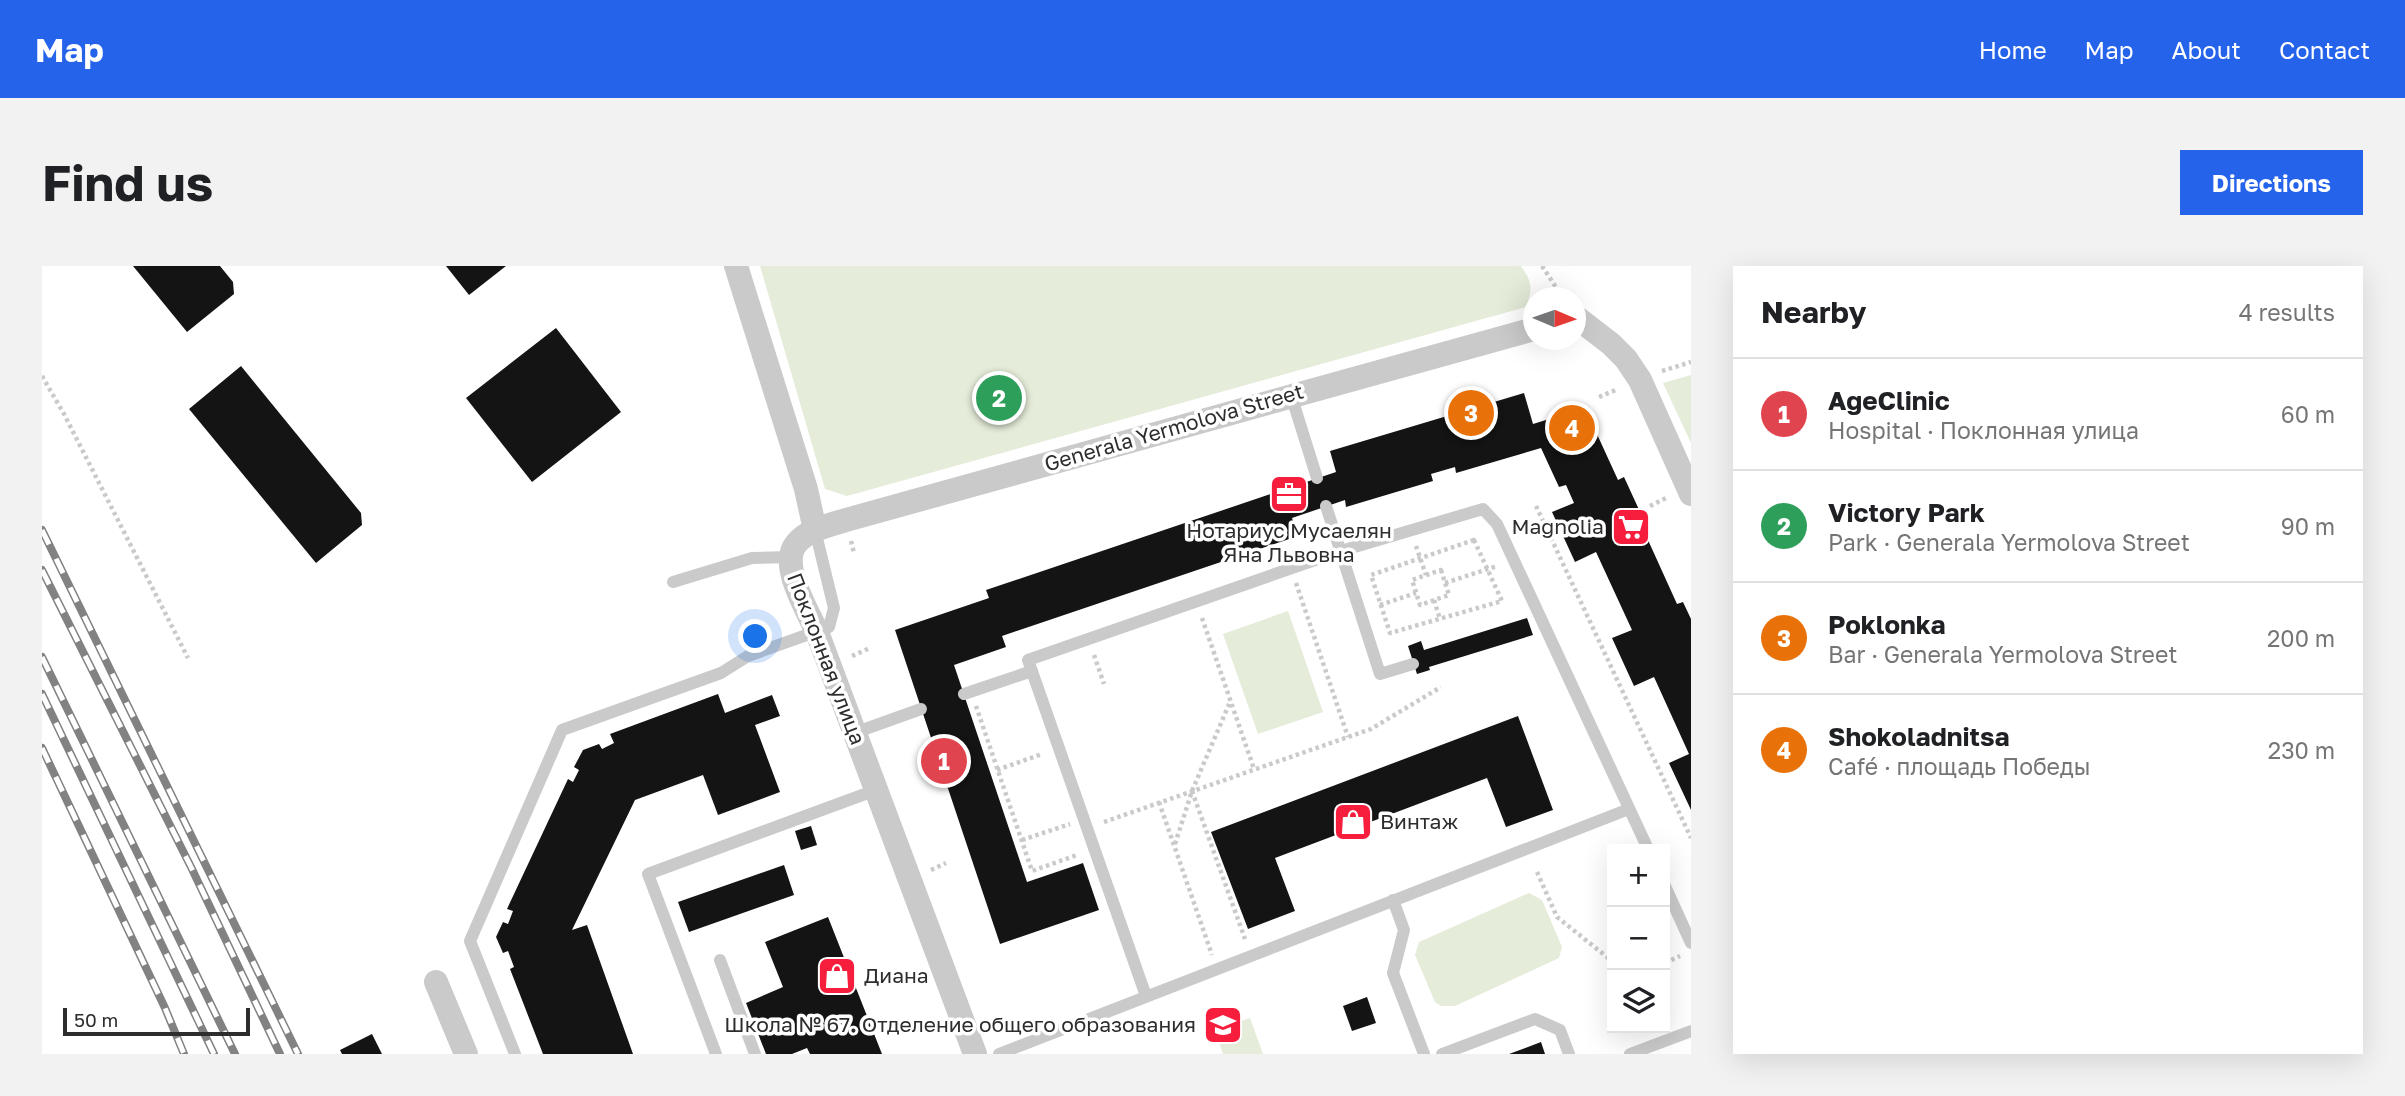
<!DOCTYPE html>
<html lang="en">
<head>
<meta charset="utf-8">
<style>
	:root { --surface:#fff; --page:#f2f2f2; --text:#202124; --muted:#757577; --line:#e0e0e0; --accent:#2563eb }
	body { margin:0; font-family:"Golos Text",sans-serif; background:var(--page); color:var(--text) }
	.controls { position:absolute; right:21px; bottom:21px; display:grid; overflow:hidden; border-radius:0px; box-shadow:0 7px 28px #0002 }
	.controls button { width:63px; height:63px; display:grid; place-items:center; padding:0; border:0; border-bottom:2px solid var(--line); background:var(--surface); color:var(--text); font:35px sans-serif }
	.compass { position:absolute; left:1481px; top:21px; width:63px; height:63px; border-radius:50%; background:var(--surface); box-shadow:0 7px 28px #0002; rotate:92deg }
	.scale { position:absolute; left:21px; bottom:18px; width:187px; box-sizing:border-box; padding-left:7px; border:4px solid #2d2d2d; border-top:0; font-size:19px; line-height:24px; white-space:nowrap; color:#2d2d2d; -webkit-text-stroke:5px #fff; paint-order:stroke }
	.you { position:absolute; left:714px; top:371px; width:24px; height:24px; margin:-18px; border:5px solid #fff; border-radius:50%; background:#1a73e8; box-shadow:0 0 0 10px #1a73e833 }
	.badge { display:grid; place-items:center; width:46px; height:46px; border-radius:50%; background:var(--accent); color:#fff; font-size:23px; font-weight:700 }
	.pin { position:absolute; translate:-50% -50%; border:4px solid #fff; box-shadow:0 2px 7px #0006 }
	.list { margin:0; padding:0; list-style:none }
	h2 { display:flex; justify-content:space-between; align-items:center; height:91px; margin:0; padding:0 28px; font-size:30px }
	h2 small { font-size:23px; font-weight:400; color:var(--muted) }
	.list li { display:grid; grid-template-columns:46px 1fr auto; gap:21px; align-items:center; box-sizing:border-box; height:112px; padding:0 28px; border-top:2px solid var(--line) }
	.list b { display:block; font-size:26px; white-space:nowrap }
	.list p { margin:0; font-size:23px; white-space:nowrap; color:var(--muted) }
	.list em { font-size:23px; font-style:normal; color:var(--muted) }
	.icon { flex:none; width:38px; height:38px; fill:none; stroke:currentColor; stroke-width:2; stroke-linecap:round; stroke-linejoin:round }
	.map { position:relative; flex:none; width:1649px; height:788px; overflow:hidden; border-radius:0px }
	header { display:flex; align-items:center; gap:42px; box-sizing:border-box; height:98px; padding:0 35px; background:var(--accent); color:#fff }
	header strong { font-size:33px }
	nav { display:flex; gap:38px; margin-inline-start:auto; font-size:24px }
	.intro { display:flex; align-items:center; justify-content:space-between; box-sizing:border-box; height:168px; padding:0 42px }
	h1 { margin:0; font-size:49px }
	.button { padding:18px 32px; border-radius:0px; background:var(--accent); color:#fff; font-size:24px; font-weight:700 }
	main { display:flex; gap:42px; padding:0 42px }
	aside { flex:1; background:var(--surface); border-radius:0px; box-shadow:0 7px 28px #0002 }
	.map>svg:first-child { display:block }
	.green { fill:#e5ecd9 }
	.building { fill:#141414 }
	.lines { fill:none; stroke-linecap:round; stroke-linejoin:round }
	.path { stroke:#cacaca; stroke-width:4.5; stroke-dasharray:3.5 3.5; stroke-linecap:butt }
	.lane { stroke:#cacaca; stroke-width:12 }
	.street { stroke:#cacaca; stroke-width:24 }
	.rail-casing { stroke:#828282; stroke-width:8 }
	.rail { stroke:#fff; stroke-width:5; stroke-dasharray:16; stroke-linecap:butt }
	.labels { text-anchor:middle; stroke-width:7; stroke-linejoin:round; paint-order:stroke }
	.street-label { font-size:21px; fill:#2d2d2d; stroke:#fff }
	.poi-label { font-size:21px; fill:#2d2d2d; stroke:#fff; text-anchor:end }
</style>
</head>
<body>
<header>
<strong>Map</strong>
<nav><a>Home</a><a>Map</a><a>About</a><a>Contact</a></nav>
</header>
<div class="intro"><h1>Find us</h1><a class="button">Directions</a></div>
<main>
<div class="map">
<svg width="1649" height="788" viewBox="0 0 1649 788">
	<rect width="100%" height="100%" fill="#fff"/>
	<!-- green -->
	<g class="green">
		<path d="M718,0H1479C1490,16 1491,22 1484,41L805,230L783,223Z"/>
		<polygon points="1649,109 1649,177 1621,117"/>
		<polygon points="1246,345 1281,446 1216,468 1181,368"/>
		<polygon points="1487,627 1500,634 1520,681 1517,692 1413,740 1399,740 1393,736 1373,689 1377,676"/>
		<polygon points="1208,752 1221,788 1181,788 1173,764"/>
	</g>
	<!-- building -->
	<g class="building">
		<polygon points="91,0 178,0 191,16 192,28 145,66"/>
		<polygon points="404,0 464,0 427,29"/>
		<polygon points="514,62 579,146 490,216 424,132"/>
		<polygon points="199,100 319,247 320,259 274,297 147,143"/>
		<polygon points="1482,127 1491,158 1543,142 1576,214 1582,211 1605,261 1601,263 1635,338 1641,336 1649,353 1649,544 1627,497 1647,488 1612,411 1592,420 1570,372 1590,364 1554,286 1533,296 1510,246 1532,237 1524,219 1517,221 1499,182 1414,207 1413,201 1389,208 1391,215 1304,241 1303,234 1250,252 1256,270 960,370 964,381 912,399 985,616 1041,597 1057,644 958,678 853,364 947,332 944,324 1294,206 1288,185"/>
		<polygon points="1485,352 1491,369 1387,401 1388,404 1375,408 1366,380 1379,375 1382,384"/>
		<polygon points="676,428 683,447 730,429 738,450 713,459 738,526 676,549 661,509 593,534 530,664 545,659 591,788 501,788 468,703 472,701 466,685 461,687 454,671 461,656 466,658 471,645 465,643 526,513 531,516 537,504 532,501 541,484 557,478 560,483 572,477 568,468"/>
		<polygon points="1476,450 1511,544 1464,561 1445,512 1233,592 1253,645 1206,663 1169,566"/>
		<polygon points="769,560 775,579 759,584 753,565"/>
		<polygon points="742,599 752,629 647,666 636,636"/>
		<polygon points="786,651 840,788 768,788 765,782 750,788 724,788 704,737 741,721 723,676"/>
		<polygon points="1325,731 1334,757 1310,765 1301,740"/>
		<polygon points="330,768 340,788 300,788 298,784"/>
		<polygon points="1499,776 1503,788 1467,788"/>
	</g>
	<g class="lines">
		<!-- path -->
		<g class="path">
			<polyline points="1500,0 1521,32"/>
			<polyline points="1620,105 1649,96"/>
			<polyline points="0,110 22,148 146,392"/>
			<polyline points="1557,131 1576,123"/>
			<polyline points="1494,240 1649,572"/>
			<polyline points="1608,240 1626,231"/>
			<polygon points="1432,274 1460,335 1348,367 1329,309"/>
			<polyline points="809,275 812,287"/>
			<polyline points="1374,280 1384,309"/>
			<polygon points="1399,304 1407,329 1378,339 1370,314"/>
			<polyline points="1254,317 1306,471"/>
			<polyline points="1403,317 1455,300"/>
			<polyline points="1392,334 1398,353"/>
			<polyline points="1338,339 1374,327"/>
			<polyline points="1160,352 1212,503"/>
			<polyline points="1052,389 1062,418"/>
			<polyline points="810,390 828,382"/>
			<polyline points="934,440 990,605 1035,589"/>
			<polyline points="955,504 1000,488"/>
			<polyline points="1150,525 1203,673"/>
			<polyline points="1117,536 1170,689"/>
			<polyline points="1062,556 1329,463 1399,421"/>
			<polyline points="980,574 1028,558"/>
			<polyline points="1133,578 1150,525 1188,436"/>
			<polyline points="889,604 904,597"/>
			<polyline points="1495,606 1515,651 1570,695"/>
			<polyline points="1623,697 1638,690"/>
		</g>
		<!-- lane -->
		<g class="lane">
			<polyline points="1249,129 1275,212"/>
			<polyline points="1284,240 1338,408 1371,398"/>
			<polyline points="631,316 710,292 749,291"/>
			<polyline points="922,428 990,405"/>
			<polyline points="812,467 879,443"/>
			<polyline points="1623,620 1649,677"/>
			<polyline points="1351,634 1362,664 1351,707 1382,788"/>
			<polyline points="678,694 713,788"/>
			<polyline points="1104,730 986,394 1299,285 1441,243 1455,258 1606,583"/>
			<polyline points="473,788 428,675 520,464 679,407 706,390 787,361 792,342 773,264"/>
			<polyline points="674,788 606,608 834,524"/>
			<polyline points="957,788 1587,543"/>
			<polyline points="1400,788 1493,753 1518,764 1527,788"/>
			<polyline points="1588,788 1649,765"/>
		</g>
		<!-- street -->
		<g class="street">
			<polyline points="694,0 764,223 773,264"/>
			<polyline points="1534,51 1569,78 1584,93 1598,114 1649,228"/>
			<polyline points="394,716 424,788"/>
			<path d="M933,788L775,366C766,345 737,299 754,278C765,264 787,259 804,254L1492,63"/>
		</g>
		<!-- rail casing -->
		<g class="rail-casing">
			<g id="rail">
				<polyline points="0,264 256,788"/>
				<polyline points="0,304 149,601 238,788"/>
				<polyline points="0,391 193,788"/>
				<polyline points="0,428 172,788"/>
				<polyline points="0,482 123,742 142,788"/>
			</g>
		</g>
		<!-- rail -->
		<use href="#rail" class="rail"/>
	</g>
	<!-- icons -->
	<defs>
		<g id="office-square" transform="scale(2.0125)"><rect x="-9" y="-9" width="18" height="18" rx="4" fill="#f61d3d" stroke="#fff"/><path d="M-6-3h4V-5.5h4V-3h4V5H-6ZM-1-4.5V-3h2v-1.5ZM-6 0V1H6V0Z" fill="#fff"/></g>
		<g id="supermarket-square" transform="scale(2.0125)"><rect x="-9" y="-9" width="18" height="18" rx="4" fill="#f61d3d" stroke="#fff"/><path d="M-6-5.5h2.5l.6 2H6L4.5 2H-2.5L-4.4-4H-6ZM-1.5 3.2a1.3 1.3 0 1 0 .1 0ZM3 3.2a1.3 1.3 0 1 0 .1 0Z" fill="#fff"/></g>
		<g id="shop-square" transform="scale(2.0125)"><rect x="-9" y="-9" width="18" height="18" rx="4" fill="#f61d3d" stroke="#fff"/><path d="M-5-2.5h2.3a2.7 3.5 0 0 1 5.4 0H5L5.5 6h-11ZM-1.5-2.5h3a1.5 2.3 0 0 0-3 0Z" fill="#fff"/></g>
		<g id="school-square" transform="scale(2.0125)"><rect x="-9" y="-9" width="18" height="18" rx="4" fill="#f61d3d" stroke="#fff"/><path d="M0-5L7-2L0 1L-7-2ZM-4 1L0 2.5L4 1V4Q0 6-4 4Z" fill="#fff"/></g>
	</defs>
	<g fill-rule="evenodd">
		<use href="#office-square" x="1247" y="228"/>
		<use href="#supermarket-square" x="1589" y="261"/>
		<use href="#shop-square" x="1311" y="556"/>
		<use href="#shop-square" x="795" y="710"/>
		<use href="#school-square" x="1181" y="759"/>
	</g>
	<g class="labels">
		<!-- street labels -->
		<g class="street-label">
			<text transform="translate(1132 162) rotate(-16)" y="7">Generala Yermolova Street</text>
			<text transform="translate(784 393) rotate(69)" y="7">Поклонная улица</text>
		</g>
		<!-- poi labels -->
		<g class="poi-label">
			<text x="1562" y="268">Magnolia</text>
			<text x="1247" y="272" text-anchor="middle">Нотариус Мусаелян<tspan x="1247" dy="24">Яна Львовна</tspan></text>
			<text x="1338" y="563" text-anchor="start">Винтаж</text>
			<text x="822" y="717" text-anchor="start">Диана</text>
			<text x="1154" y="766">Школа № 67. Отделение общего образования</text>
		</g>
	</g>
</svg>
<div class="controls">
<button>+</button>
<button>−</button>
<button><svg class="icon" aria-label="layers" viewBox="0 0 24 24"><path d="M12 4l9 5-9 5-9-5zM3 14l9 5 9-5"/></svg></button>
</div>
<svg class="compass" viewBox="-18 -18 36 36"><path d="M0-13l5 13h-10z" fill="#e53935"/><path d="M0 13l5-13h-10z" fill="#757577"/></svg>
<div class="scale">50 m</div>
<div class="you"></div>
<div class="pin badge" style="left:902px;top:495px;background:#e0444e">1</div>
<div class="pin badge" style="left:957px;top:132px;background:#2e9e5b">2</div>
<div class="pin badge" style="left:1429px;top:147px;background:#e8710a">3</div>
<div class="pin badge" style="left:1530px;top:162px;background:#e8710a">4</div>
</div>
<aside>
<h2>Nearby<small>4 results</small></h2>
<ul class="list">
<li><span class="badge" style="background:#e0444e">1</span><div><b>AgeClinic</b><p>Hospital · Поклонная улица</p></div><em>60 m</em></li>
<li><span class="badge" style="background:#2e9e5b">2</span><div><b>Victory Park</b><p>Park · Generala Yermolova Street</p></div><em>90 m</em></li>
<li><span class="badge" style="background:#e8710a">3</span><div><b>Poklonka</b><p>Bar · Generala Yermolova Street</p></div><em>200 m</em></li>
<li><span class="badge" style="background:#e8710a">4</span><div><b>Shokoladnitsa</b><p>Café · площадь Победы</p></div><em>230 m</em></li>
</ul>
</aside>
</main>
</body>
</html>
